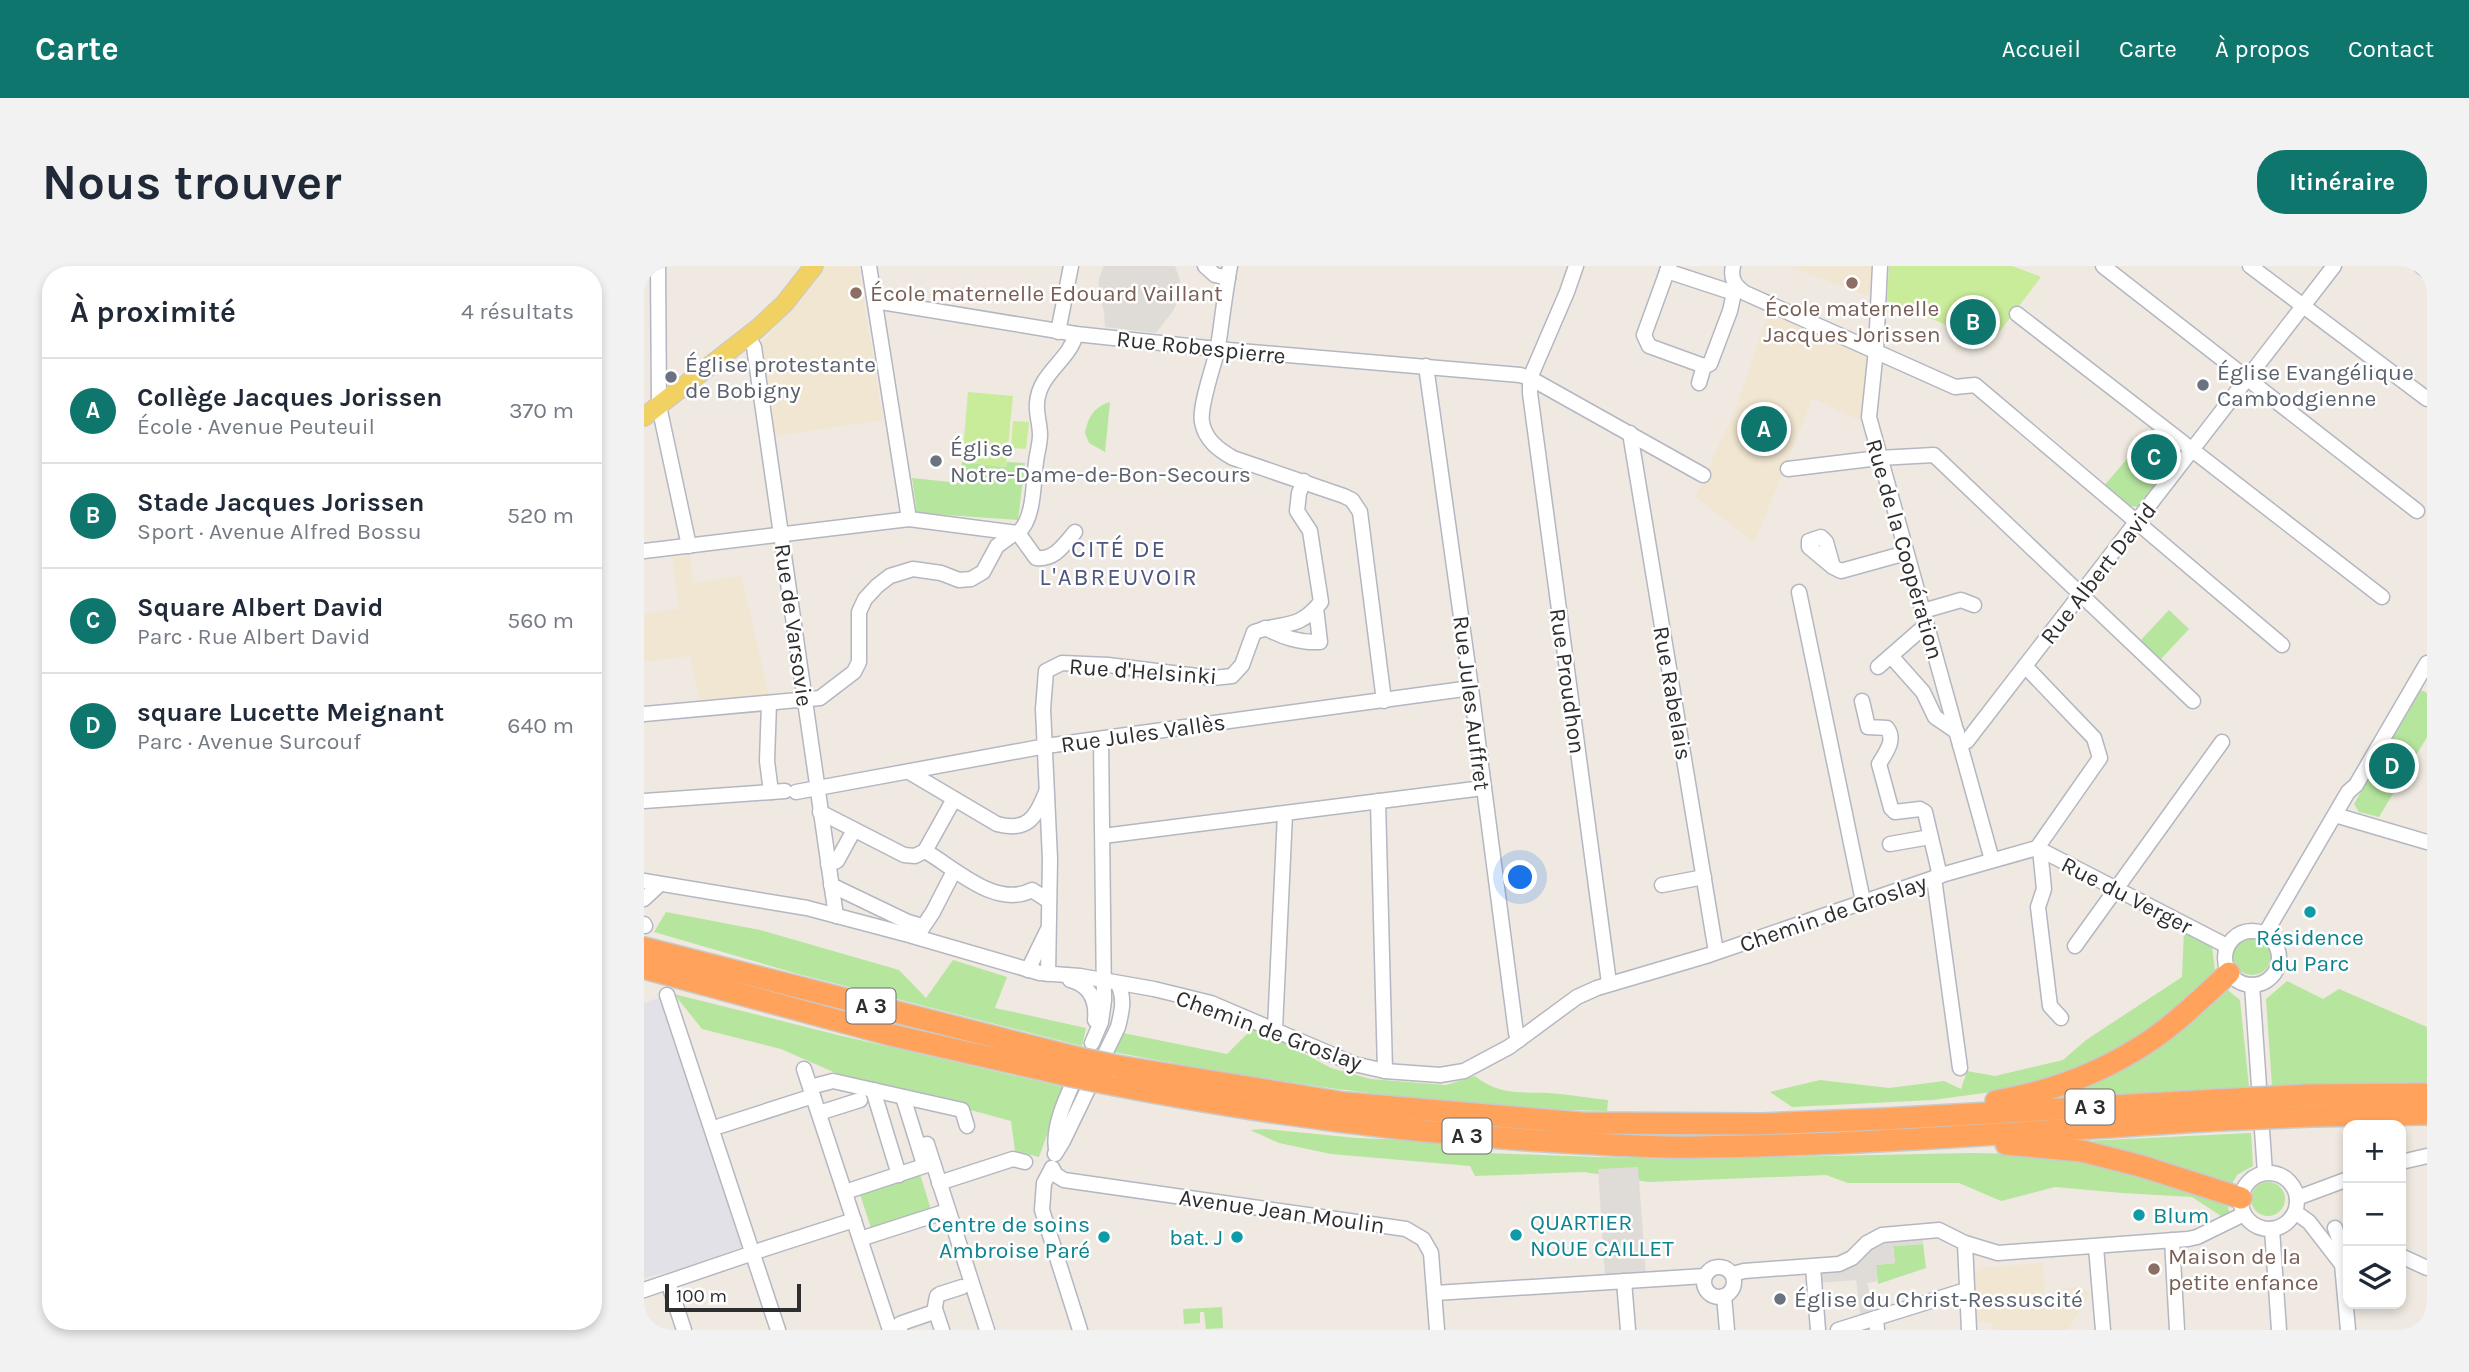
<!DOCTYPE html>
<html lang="fr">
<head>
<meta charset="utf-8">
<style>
	:root { --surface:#fff; --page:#f2f2f3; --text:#1f2937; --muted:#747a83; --line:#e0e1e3; --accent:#0f766e }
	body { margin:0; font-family:Karla,sans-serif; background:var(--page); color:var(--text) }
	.controls { position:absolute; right:21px; bottom:21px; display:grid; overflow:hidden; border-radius:14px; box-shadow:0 4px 10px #0003 }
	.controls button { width:63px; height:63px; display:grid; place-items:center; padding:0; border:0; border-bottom:2px solid var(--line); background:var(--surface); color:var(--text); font:35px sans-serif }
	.scale { position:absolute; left:21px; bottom:18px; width:136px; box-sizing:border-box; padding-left:7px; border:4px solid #2e2e2e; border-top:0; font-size:19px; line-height:24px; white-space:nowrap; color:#2e2e2e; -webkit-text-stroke:5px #fff; paint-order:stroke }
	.you { position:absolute; left:877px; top:612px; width:24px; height:24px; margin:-18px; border:5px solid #fff; border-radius:50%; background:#1a73e8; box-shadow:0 0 0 10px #1a73e833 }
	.badge { display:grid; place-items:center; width:46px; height:46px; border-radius:50%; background:var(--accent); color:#fff; font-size:23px; font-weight:700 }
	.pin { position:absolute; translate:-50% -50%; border:4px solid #fff; box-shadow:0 2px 7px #0006 }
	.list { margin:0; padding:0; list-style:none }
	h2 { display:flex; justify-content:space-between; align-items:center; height:91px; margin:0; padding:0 28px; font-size:30px }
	h2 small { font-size:23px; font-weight:400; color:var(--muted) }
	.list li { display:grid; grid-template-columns:46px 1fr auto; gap:21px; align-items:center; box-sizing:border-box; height:105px; padding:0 28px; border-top:2px solid var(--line) }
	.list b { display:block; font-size:26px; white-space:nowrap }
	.list p { margin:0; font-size:23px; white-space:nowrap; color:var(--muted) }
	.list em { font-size:23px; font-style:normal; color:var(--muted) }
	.icon { flex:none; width:38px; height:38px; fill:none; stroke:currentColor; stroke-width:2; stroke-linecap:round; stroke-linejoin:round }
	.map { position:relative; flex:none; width:1783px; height:1064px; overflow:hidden; border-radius:28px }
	header { display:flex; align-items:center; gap:42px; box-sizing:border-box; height:98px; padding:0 35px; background:var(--accent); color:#fff }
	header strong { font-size:33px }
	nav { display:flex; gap:38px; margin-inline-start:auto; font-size:24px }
	.intro { display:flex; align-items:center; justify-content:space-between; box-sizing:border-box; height:168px; padding:0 42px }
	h1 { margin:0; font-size:49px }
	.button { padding:18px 32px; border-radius:28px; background:var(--accent); color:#fff; font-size:24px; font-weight:700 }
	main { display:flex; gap:42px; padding:0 42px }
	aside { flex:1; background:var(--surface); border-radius:28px; box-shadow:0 4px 10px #0003 }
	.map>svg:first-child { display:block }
	.industrial { fill:#e3e1e8 }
	.education { fill:#f0e6d1 }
	.green { fill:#b6e59e }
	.pitch { fill:#c9ec9a }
	.plaza { fill:#dfdcd8 }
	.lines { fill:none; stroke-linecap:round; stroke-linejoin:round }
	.minor-casing { stroke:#b4b7c1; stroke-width:17 }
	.major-casing { stroke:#c9c9c9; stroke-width:20 }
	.highway-casing { stroke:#c9c9c9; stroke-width:24 }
	.minor { stroke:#fff; stroke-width:14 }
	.major { stroke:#f2d163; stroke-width:18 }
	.highway { stroke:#ffa35c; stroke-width:21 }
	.highway-bridge-casing { stroke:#c9c9c9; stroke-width:24; stroke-linecap:butt }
	.highway-bridge { stroke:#ffa35c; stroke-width:21 }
	.education-dot { fill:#8d6e63; stroke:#fff; stroke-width:2.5 }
	.worship-dot { fill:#6b7280; stroke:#fff; stroke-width:2.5 }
	.culture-dot { fill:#0f9aa8; stroke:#fff; stroke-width:2.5 }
	.labels { text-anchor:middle; stroke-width:5; stroke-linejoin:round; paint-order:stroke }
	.shield { fill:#fff; stroke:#6d6d6d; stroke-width:2 }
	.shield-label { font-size:21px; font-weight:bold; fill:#2e2e2e }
	.education-label { font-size:23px; fill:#785e54; stroke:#fff; text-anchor:start }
	.street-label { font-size:23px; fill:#2e2e2e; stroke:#fff }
	.worship-label { font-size:23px; fill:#5b616d; stroke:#fff; text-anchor:start }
	.culture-label { font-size:23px; fill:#0d838f; stroke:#fff; text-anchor:start }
	.neighbourhood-label { font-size:24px; letter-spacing:2px; fill:#4d5680; stroke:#fff }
</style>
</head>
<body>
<header>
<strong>Carte</strong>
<nav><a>Accueil</a><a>Carte</a><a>À propos</a><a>Contact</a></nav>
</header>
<div class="intro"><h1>Nous trouver</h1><a class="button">Itinéraire</a></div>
<main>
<aside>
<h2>À proximité<small>4 résultats</small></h2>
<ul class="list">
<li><span class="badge">A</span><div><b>Collège Jacques Jorissen</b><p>École · Avenue Peuteuil</p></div><em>370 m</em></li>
<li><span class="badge">B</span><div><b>Stade Jacques Jorissen</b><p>Sport · Avenue Alfred Bossu</p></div><em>520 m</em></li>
<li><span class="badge">C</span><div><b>Square Albert David</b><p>Parc · Rue Albert David</p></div><em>560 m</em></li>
<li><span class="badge">D</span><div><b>square Lucette Meignant</b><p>Parc · Avenue Surcouf</p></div><em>640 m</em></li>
</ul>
</aside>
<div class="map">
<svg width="1783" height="1064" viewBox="0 0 1783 1064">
	<rect width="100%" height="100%" fill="#efe9e1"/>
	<!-- industrial -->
	<polygon class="industrial" points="17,731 101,980 33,1004 0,1012 0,737"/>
	<!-- education -->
	<g class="education">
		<polygon points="183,0 214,0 239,154 131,170 118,77"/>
		<polygon points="1144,0 1228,0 1226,31"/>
		<polygon points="1125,44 1220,88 1223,96 1216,155 1169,132 1110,277 1051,230 1091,145"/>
		<polygon points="45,286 49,317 97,310 125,429 56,435 46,390 0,396 0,348 35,343 28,288"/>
		<polygon points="1399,997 1401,1031 1416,1030 1416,1023 1437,1021 1446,1027 1424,1064 1351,1064 1347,1057 1331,1055 1329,1006 1334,1006 1333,1002"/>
	</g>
	<!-- green -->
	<g class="green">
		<path d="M466,136L461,186L445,177L441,167C444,151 450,141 466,136Z"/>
		<polygon points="1508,163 1529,178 1529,186 1533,193 1495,241 1486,240 1460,220"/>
		<polygon points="318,196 362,201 363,196 381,197 374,254 273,247 268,212 316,217"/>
		<polygon points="1525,344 1545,363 1516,394 1496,375"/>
		<polygon points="1777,424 1783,427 1783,471 1735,551 1715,546 1710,538"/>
		<polygon points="22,646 116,664 255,704 282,732 309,694 363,711 351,742 442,762 438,780 154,708 10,666"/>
		<polygon points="1540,664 1568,680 1572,713 1490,778 1436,804 1369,823 1289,834 1148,841 1126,826 1176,814 1245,822 1300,815 1317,823 1323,805 1351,810 1419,794 1442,774 1538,711"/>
		<circle cx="1608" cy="690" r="19"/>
		<polygon points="1643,715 1679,733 1695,723 1783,761 1783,816 1628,820 1622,733"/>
		<polygon points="1580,721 1596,734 1605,821 1375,836 1433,820"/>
		<polygon points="30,728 194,769 420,821 395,891 371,885 367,855 194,808 137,783 58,763"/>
		<path d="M610,761L687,802L727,813L802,819L831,810C855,829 875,826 904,827C924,828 944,832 964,834L963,845C794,841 634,817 469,786L479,767L583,788Z"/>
		<polygon points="621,863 713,872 809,876 844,887 952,891 1041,893 1325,887 1394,888 1454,895 1582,935 1586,948 1577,950 1548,931 1478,927 1411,921 1357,935 1315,917 1204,917 1182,909 1004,916 940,906 831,910 826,900 687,888 635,877 606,864"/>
		<polygon points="1607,867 1609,900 1593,909 1585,923 1419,876"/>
		<polygon points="276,908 287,944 230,964 227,962 216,928"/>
		<circle cx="1624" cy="933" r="17"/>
		<polygon points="1279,978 1282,1002 1234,1018 1232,999 1251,997 1249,980"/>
		<polygon points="578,1041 579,1062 562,1063 560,1046 556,1046 556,1057 540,1058 539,1043"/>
	</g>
	<!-- pitch -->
	<g class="pitch">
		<polygon points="1245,0 1368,0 1397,11 1347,77 1243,35"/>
		<polygon points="324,126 369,130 362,201 318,196"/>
		<polygon points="369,155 385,156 382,183 367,182"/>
	</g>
	<!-- plaza -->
	<g class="plaza">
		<polygon points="460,0 531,0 536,14 536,30 529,45 512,67 461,61 460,46 454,25 455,12"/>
		<polygon points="994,901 1002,1008 961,1011 954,903"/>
		<polygon points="1279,972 1279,978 1249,980 1251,997 1232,999 1234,1015 1223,1017 1232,1048 1217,1054 1212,1014 1174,1017 1174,1008 1206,1000 1223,989 1236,974"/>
	</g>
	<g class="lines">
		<!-- minor casing -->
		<g class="minor-casing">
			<g id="minor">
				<polyline points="14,0 15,140 45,280"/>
				<polyline points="225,0 265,253"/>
				<polyline points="561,0 571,9 584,12"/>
				<path d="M586,0C581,27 578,54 574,81C570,100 555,140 558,156C561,174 575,184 589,192L700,230L708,234L716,246L740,435"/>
				<polyline points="932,0 923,26 886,112 886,127 965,717"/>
				<polyline points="1025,0 1000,69 1005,80 1060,100"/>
				<path d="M1089,0C1086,13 1091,20 1101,27L1311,121L1331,119L1638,379"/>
				<polyline points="1236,0 1232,84 1225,151 1348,594"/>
				<polyline points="1459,0 1773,245"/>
				<polyline points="1606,0 1783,133"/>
				<polyline points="1777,0 1783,5"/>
				<polyline points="1023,5 1090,27"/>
				<polyline points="231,35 432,68 573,83 876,109 886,112 1059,209"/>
				<polyline points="1373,48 1738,331"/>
				<polyline points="414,66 427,0"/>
				<polyline points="104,70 110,81 192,650"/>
				<polyline points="782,100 827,422 872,767 875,774"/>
				<polyline points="1055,117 1060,100 1066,98 1086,45 1090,27"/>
				<polyline points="986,167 1072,686"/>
				<polyline points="1144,203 1235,192 1290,189 1549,435"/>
				<path d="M374,267C391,252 389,216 392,196C393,187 396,178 396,169C396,158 392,148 393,137C395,107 425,95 432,68"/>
				<path d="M374,267L392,292C411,294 420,279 431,266"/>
				<polyline points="0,285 265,253 373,267"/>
				<polyline points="1189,301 1182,276 1177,271 1165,275 1165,281 1189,301 1197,305 1262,287"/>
				<polyline points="1155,326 1219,635"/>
				<polyline points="1279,345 1317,334 1330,339"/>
				<path d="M621,362C639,371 655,377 676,376L672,342"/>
				<polyline points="1247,390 1279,426 1291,451 1313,466"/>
				<polyline points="1381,400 1450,472 1456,492 1393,582"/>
				<polyline points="1234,401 1282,359"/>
				<path d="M1218,435L1224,461L1243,462C1252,474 1242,486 1235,498L1247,542L1251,546L1276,543L1281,546L1296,610"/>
				<polyline points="125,437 123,495 127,526"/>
				<polyline points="0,448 176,432 210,406 215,396 215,346 221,333 233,320 246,310 269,303 297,307 315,314 327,313 339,306 353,280 371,267"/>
				<polyline points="1316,479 1323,475 1690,0"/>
				<path d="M265,506L353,558C383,566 392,552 402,526"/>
				<polyline points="152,526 402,480 827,422"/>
				<polyline points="0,535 141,525"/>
				<polyline points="734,535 741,805"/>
				<path d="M176,546L260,589L271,590L281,585C311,602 352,643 388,624L405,635"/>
				<polyline points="1691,549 1783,576"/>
				<polyline points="459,570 839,522"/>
				<polyline points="1246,578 1286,571"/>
				<polyline points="1396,583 1400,623 1394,641 1406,740 1417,752"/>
				<polyline points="281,585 310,533"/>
				<polyline points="184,598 193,595 210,564"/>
				<polyline points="1290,612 1316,802"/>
				<polyline points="0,615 163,642 265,669 396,707 436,710 510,723 567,737 710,798 741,805 796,809 820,805 865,781 933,731 953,722 1065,689 1301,608 1393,582 1583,680"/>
				<polyline points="187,619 264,656 278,660"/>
				<polyline points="1018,619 1060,611"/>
				<polyline points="0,633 16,618"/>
				<polyline points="0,658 1,660"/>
				<circle cx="1608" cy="692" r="27"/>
				<polyline points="275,667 289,646 310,605"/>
				<polyline points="1621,668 1704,526 1712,519 1783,397"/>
				<polyline points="1431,680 1578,476"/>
				<polyline points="384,704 403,665"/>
				<path d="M404,708L406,593L399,443L402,405L418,397L464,399L569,412L588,410L598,399L610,366C642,355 653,365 677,336L666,265L653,245L655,227L660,215"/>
				<path d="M426,714C446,719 453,734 451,754"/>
				<polyline points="1608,719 1621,907"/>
				<polyline points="23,729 134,1064"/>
				<polyline points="631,763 641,548"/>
				<polyline points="448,777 457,756 460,734 457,474"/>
				<polyline points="160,803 246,1064"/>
				<polyline points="166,821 189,815 318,844 323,860"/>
				<polyline points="229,824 255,909"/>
				<polyline points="259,831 278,892"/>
				<polyline points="175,847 216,834"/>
				<polyline points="76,860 169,830"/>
				<polyline points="283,878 343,1064"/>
				<path d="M412,884C408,859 424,828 434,806"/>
				<path d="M411,888L419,875L474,761C478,745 481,733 474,718"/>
				<polyline points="1757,896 1783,890"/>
				<polyline points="408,902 412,909 420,914 762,963 779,973 787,987 793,1064"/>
				<polyline points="408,902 400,917 398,944 436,1064"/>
				<circle cx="1625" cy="935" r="28"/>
				<polyline points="295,917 369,893 381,896"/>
				<polyline points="201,926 289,897"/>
				<polyline points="1653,932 1704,913"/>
				<polyline points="1651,946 1665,956 1696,996"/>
				<polyline points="1691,962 1696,976 1704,1064"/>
				<polyline points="1628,963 1635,1064"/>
				<polyline points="216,973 303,945"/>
				<polyline points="1528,974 1533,1064"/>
				<polyline points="1321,977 1325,1064"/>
				<polyline points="1452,981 1459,1064"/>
				<polyline points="117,984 210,954"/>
				<polyline points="1757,990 1783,1002"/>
				<circle cx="1075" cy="1016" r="15"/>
				<polyline points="1169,1001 1174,1064"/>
				<polyline points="1089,1008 1100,1005 1195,998 1208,992 1223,977 1238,969 1295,964 1321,977 1354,987 1544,973 1553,971 1600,948"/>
				<polyline points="980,1015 984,1064"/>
				<polyline points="24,1016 40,1064"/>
				<polyline points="0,1024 109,987"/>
				<polyline points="791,1027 1061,1010"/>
				<polyline points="1080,1030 1083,1064"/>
				<polyline points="291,1043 298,1064"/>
				<polyline points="256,1064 256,1058 258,1057 290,1046 293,1030 296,1028 318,1021"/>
				<polyline points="1194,1064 1232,1052"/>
				<polyline points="1233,1064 1232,1052 1322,1024"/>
			</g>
		</g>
		<!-- major casing -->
		<g class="major-casing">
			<polyline id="major" points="0,151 113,63 140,38 170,0"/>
		</g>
		<!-- highway casing -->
		<g class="highway-casing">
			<g id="highway">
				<polyline points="0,682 430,791"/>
				<polyline points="0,702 247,769 422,809"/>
				<polyline points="473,800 701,837 937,857 1118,858 1240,853 1574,834"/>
				<path d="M461,817C618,848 776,869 935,877C974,879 1014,882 1053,881C1228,879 1402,864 1576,854"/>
				<polyline points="1665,829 1783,828"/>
				<path d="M1352,835C1407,826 1461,805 1507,774C1535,755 1560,730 1585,707"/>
				<polyline points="1667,850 1783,848"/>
				<polyline points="1362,878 1438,885 1497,900 1597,932"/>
			</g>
		</g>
		<!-- minor -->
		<use href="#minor" class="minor"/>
		<!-- major -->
		<use href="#major" class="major"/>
		<!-- highway -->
		<use href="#highway" class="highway"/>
		<!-- highway-bridge casing -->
		<g class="highway-bridge-casing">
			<g id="highway-bridge">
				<polyline points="430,791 473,800"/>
				<polyline points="422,809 461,817"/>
				<polyline points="1574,834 1665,829"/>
				<polyline points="1576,854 1667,850"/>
			</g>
		</g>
		<!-- highway-bridge -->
		<use href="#highway-bridge" class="highway-bridge"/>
	</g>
	<!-- markers -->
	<g class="education-dot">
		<circle cx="1208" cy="17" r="7"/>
		<circle cx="212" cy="27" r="7"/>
		<circle cx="1510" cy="1003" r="7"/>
	</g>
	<g class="worship-dot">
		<circle cx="27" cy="111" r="7"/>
		<circle cx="1559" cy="119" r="7"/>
		<circle cx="292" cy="195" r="7"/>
		<circle cx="1136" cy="1033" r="7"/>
	</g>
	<g class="culture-dot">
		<circle cx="1666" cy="646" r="7"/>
		<circle cx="1495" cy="949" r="7"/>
		<circle cx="872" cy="969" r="7"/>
		<circle cx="460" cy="971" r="7"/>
		<circle cx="593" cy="971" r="7"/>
	</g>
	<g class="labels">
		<!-- shield labels -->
		<g class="shield">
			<rect x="202.5" y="722.5" width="49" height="35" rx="5"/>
			<rect x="1421.5" y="823.5" width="49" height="35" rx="5"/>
			<rect x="798.5" y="852.5" width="49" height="35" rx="5"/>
		</g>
		<g class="shield-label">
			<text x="227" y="747">A 3</text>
			<text x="1446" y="848">A 3</text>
			<text x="823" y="877">A 3</text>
		</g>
		<!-- education labels -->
		<g class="education-label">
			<text x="226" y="35">École maternelle Edouard Vaillant</text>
			<text x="1208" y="50" text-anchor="middle">École maternelle<tspan x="1208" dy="26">Jacques Jorissen</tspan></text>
			<text x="1524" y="998">Maison de la<tspan x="1524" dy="26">petite enfance</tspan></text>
		</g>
		<!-- street labels -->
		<g class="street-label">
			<text transform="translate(557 81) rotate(6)" y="8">Rue Robespierre</text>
			<text transform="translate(1261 283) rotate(74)" y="8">Rue de la Coopération</text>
			<text transform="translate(1454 307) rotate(-52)" y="8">Rue Albert David</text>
			<text transform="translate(150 359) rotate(82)" y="8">Rue de Varsovie</text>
			<text transform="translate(499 405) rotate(4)" y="8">Rue d'Helsinki</text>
			<text transform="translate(924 415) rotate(82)" y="8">Rue Proudhon</text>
			<text transform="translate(1029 427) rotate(80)" y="8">Rue Rabelais</text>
			<text transform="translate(828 437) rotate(83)" y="8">Rue Jules Auffret</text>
			<text transform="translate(499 467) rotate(-8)" y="8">Rue Jules Vallès</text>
			<text transform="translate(1483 629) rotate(27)" y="8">Rue du Verger</text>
			<text transform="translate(1189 647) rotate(-19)" y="8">Chemin de Groslay</text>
			<text transform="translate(625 764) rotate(20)" y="8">Chemin de Groslay</text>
			<text transform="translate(638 945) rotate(8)" y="8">Avenue Jean Moulin</text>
		</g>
		<!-- worship labels -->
		<g class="worship-label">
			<text x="41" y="106">Église protestante<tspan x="41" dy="26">de Bobigny</tspan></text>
			<text x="1573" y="114">Église Evangélique<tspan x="1573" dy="26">Cambodgienne</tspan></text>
			<text x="306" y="190">Église<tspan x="306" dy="26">Notre-Dame-de-Bon-Secours</tspan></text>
			<text x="1150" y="1041">Église du Christ-Ressuscité</text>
		</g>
		<!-- culture labels -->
		<g class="culture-label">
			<text x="1666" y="679" text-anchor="middle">Résidence<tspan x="1666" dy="26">du Parc</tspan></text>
			<text x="1509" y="957">Blum</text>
			<text x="886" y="964">QUARTIER<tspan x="886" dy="26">NOUE CAILLET</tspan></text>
			<text x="446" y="966" text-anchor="end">Centre de soins<tspan x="446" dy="26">Ambroise Paré</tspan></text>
			<text x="579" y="979" text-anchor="end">bat. J</text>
		</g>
		<!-- neighbourhood labels -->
		<g class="neighbourhood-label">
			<text x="475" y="291">CITÉ DE<tspan x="475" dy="28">L'ABREUVOIR</tspan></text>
		</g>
	</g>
</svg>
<div class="controls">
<button>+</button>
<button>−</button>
<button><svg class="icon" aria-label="layers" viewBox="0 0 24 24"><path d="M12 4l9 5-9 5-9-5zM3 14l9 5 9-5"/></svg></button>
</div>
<div class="scale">100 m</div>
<div class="you"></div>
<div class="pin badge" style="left:1120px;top:163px">A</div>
<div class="pin badge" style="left:1329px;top:56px">B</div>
<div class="pin badge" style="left:1510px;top:191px">C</div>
<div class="pin badge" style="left:1748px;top:500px">D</div>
</div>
</main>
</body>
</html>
